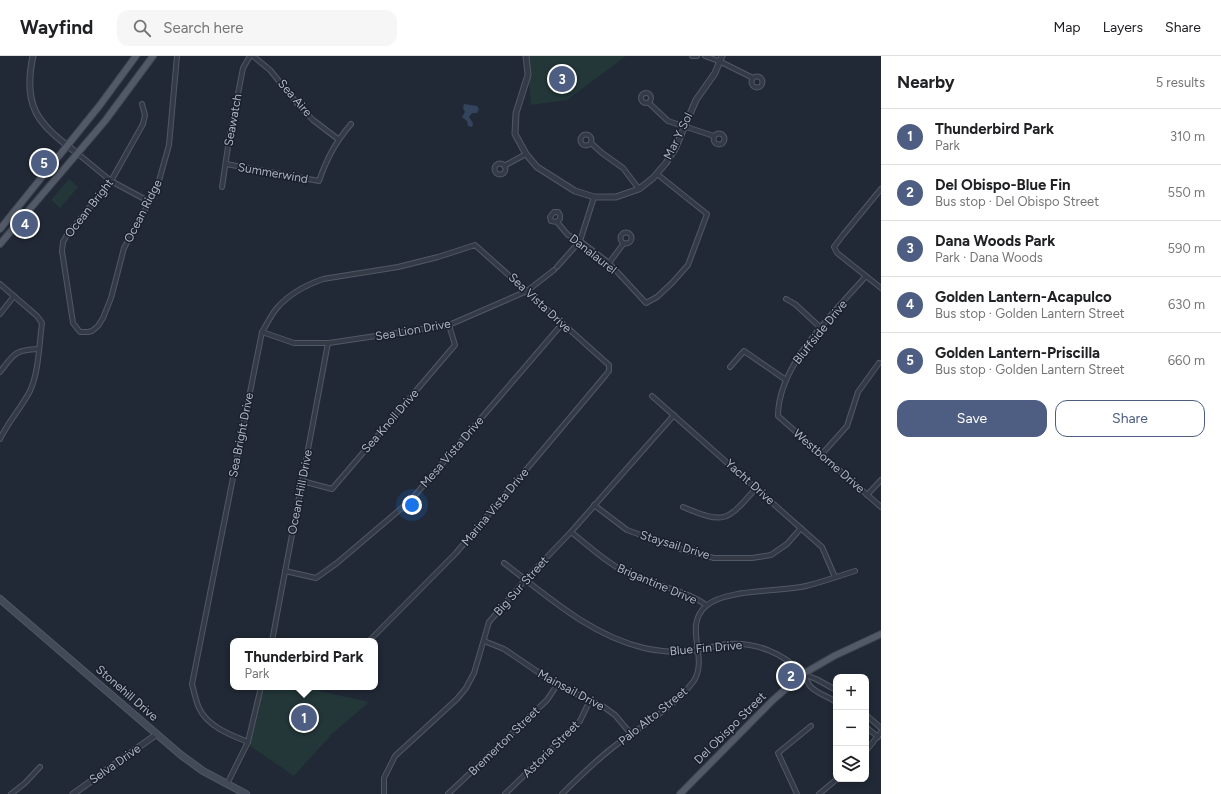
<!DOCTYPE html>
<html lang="en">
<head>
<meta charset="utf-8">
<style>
	:root { --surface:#fff; --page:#f6f6f6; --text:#202124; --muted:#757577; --line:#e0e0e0; --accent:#4d5e82 }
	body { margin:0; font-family:Figtree,sans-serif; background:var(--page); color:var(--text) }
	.controls { position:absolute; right:12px; bottom:12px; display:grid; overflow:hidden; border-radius:8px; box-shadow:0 2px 6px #0003 }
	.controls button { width:36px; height:36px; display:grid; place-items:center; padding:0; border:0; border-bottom:1px solid var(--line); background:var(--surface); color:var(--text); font:20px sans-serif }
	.you { position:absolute; left:412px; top:449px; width:14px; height:14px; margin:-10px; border:3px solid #fff; border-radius:50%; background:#1a73e8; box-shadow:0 0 0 6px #1a73e833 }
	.badge { display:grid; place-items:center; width:26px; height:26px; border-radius:50%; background:var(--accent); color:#fff; font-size:13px; font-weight:700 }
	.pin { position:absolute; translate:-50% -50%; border:2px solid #fff; box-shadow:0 1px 4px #0006 }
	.popup { position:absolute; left:230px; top:582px; width:148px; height:52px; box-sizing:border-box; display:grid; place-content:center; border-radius:8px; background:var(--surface); filter:drop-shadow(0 1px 3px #0005); font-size:13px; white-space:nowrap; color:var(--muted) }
	.popup b { font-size:15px; color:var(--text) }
	.popup::after { content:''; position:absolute; left:50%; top:100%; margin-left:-8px; border:8px solid transparent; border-top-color:var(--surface) }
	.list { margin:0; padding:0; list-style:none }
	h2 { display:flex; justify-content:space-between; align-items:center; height:52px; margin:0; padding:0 16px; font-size:17px }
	h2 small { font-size:13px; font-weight:400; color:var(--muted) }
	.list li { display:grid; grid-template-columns:26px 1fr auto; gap:12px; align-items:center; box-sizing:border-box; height:56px; padding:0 16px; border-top:1px solid var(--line) }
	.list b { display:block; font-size:15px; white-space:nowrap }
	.list p { margin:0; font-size:13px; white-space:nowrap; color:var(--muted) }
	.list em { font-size:13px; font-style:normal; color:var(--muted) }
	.actions { display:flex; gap:8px; padding:12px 16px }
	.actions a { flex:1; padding:9px 0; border:1px solid var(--accent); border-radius:12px; text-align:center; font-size:14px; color:var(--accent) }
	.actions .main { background:var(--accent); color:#fff }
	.icon { flex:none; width:22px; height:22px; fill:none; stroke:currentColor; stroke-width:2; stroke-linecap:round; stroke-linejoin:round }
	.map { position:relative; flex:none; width:881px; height:738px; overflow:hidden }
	header { display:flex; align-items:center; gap:24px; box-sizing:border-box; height:56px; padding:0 20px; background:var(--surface); border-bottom:1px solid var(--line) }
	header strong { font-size:19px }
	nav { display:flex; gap:22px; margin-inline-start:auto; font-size:14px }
	.search { width:280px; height:36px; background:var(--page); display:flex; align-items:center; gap:10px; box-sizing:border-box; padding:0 14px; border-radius:12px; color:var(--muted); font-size:15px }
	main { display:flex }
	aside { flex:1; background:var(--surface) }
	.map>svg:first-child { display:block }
	.green { fill:#233638 }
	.water { fill:#35445d }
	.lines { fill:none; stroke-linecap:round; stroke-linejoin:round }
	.minor-casing { stroke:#515865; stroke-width:6 }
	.tertiary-casing { stroke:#515865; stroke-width:7 }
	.secondary-casing { stroke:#515865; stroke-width:8 }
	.primary-casing { stroke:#3d4450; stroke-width:8 }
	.minor { stroke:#343b47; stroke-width:4 }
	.tertiary { stroke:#343b47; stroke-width:5 }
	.secondary { stroke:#424a5a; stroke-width:6 }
	.primary { stroke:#525a67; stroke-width:6 }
	.labels { text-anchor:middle; stroke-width:3; stroke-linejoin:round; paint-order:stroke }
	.street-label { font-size:12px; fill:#aeb5c4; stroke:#19202b }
</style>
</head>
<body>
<header>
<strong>Wayfind</strong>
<div class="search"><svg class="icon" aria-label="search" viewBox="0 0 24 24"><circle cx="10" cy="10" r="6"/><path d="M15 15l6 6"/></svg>Search here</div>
<nav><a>Map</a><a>Layers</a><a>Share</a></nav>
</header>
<main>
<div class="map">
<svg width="881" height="738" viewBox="0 0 881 738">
	<rect width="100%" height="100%" fill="#212936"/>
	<!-- green -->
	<g class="green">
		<polygon points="526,0 626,0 567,44 531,49"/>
		<polygon points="69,123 78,131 60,152 51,144"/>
		<polygon points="264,631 301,631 369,646 332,678 294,720 250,690"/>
	</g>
	<!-- water -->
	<polygon class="water" points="464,48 477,50 479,53 477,57 472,57 469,61 473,67 472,71 468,70 467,65 462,61 465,56 463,52"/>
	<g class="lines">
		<!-- minor casing -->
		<g class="minor-casing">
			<g id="minor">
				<polyline points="253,0 270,14 300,51 313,64 338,83"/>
				<polyline points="692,0 697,0"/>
				<polyline points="705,0 721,6 753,22"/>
				<circle cx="757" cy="26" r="5.5"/>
				<circle cx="646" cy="42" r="5"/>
				<polyline points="649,47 668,65 714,80"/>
				<polyline points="142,48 145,59 143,68 111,125 67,179 63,186 62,195 73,267 80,276 88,276 92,275 98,270 103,262 111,242 124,192 157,132 169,89 177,0"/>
				<circle cx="719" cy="83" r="5.5"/>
				<circle cx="586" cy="84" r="5.5"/>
				<polyline points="591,87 602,97 623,112 639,133"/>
				<polyline points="77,97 111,125 150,146"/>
				<circle cx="500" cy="113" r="5.5"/>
				<path d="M226,108L319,125C327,102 335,87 351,68"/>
				<polyline points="504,110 526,98"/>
				<polyline points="222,131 229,84 243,12 250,0"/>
				<polyline points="881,133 843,179 834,191 837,197 881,232"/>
				<polyline points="557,166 560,163 560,159 558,156 554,156 550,161 551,165 557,166 568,179 580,185 609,207 646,247 657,241 672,227 688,209 707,158 657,118"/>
				<circle cx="626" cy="182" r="5.5"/>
				<polyline points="609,207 624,187"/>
				<polyline points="557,211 580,185 594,141"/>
				<path d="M866,220C834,257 778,308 778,360L881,451"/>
				<path d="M0,228L37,260L42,267C39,289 39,315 30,335C21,352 8,366 0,383"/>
				<polyline points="786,243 795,248 821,272"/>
				<polyline points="0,258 14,240"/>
				<polyline points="262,276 294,287 329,287 449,269 527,235 554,214"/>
				<polyline points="730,311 744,295 786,324"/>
				<path d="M0,316C14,298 14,294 38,293"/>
				<polyline points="652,340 822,491 835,521"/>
				<polyline points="822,398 847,370 858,336 879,307"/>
				<polyline points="302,425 332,433 455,289 449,269"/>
				<polyline points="867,439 881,424"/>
				<polyline points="594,449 627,474 680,493 714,502 752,502 771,499 787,488 801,472"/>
				<path d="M683,451C726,469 727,465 756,432"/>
				<path d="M571,476C590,491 607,507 629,518C654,530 684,533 706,549"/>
				<path d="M504,507C547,540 590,579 644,592C662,596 680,597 698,594C708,592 718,589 728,588C756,586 783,597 802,617C806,621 807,626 810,630C817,638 828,640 836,646"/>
				<polyline points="285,515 316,522 337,507 410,445 562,268"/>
				<polyline points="272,585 328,287"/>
				<polyline points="484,585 504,593 557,629 604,651 615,659 631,678"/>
				<polyline points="803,618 816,623 836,634"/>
				<polyline points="866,659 881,672"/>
				<polyline points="866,671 878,681"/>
				<path d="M248,686C231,679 208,671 199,652C196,645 194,636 192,628L262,276C267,268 271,259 277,252C289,238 306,229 323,223L398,211L438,201L475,189L609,309V315L605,320L456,497L369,585"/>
				<polyline points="866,695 881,676"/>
				<polyline points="227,728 248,686 261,631"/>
				<polyline points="11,738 25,727 40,711"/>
				<polyline points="384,738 384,722 395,700 457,643 466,632 474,617 489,566 525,524 571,476 674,359"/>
				<polyline points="448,738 547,644 557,629"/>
				<polyline points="505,738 580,665 590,644"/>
				<path d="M562,738C579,721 596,704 616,689C639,672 676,649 693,626C710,602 682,571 706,550C725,533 780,536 806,530C822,526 839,520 855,515"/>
				<polyline points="797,738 778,697 811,670"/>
				<polyline points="819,738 837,723"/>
			</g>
		</g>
		<!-- tertiary casing -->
		<g class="tertiary-casing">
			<g id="tertiary">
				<path d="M33,0C22,51 38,68 77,97"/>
				<polyline points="526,0 528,19 516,57 515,78 526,98 537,111 575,135 594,141 616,141 639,133 653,122 666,107 675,93 696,44 715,17 722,0"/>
				<polyline points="73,738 157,678"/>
			</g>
		</g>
		<!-- secondary casing -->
		<g class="secondary-casing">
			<polyline id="secondary" points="0,543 181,699 203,715 246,738"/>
		</g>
		<!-- primary casing -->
		<g class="primary-casing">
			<g id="primary">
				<polyline points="0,173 100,49 136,0"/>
				<polyline points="0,188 105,65 153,0"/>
				<polyline points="680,738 773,644 803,618 834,600 881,578"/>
			</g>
		</g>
		<!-- minor -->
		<use href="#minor" class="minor"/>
		<!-- tertiary -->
		<use href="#tertiary" class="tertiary"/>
		<!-- secondary -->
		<use href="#secondary" class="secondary"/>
		<!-- primary -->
		<use href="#primary" class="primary"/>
	</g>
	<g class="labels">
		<!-- street labels -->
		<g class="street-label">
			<text transform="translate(295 42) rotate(49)" y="4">Sea Aire</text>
			<text transform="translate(233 64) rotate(-80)" y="4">Seawatch</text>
			<text transform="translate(678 80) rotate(-64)" y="4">Mar Y Sol</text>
			<text transform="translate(273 117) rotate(10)" y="4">Summerwind</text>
			<text transform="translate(89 152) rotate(-52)" y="4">Ocean Bright</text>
			<text transform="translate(143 155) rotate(-63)" y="4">Ocean Ridge</text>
			<text transform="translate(593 198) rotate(38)" y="4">Danalaurel</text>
			<text transform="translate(540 247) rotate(43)" y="4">Sea Vista Drive</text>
			<text transform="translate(413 274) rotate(-10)" y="4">Sea Lion Drive</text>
			<text transform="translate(820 276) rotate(-51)" y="4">Bluffside Drive</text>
			<text transform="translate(390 365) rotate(-49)" y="4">Sea Knoll Drive</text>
			<text transform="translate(241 379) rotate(-79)" y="4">Sea Bright Drive</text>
			<text transform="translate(452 396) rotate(-49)" y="4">Mesa Vista Drive</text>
			<text transform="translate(829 405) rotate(41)" y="4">Westborne Drive</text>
			<text transform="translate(750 426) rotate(42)" y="4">Yacht Drive</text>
			<text transform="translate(300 436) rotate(-79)" y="4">Ocean Hill Drive</text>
			<text transform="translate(495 451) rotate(-50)" y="4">Marina Vista Drive</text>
			<text transform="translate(675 489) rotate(17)" y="4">Staysail Drive</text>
			<text transform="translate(657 528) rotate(23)" y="4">Brigantine Drive</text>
			<text transform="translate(521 530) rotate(-48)" y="4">Big Sur Street</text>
			<text transform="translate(706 592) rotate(-5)" y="4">Blue Fin Drive</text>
			<text transform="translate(571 634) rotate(28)" y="4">Mainsail Drive</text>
			<text transform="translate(127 637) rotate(41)" y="4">Stonehill Drive</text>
			<text transform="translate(653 660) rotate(-39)" y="4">Palo Alto Street</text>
			<text transform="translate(730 672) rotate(-45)" y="4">Del Obispo Street</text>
			<text transform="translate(504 685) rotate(-44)" y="4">Bremerton Street</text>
			<text transform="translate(551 693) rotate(-45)" y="4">Astoria Street</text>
			<text transform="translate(115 708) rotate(-35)" y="4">Selva Drive</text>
		</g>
	</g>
</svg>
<div class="controls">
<button>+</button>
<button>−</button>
<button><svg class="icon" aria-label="layers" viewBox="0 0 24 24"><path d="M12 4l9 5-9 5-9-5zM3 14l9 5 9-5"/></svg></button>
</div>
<div class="you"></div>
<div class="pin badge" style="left:304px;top:662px">1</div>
<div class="popup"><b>Thunderbird Park</b>Park</div>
<div class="pin badge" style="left:791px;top:620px">2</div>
<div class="pin badge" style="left:562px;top:23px">3</div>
<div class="pin badge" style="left:25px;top:168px">4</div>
<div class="pin badge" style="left:44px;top:107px">5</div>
</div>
<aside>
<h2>Nearby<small>5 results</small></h2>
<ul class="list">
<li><span class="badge">1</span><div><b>Thunderbird Park</b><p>Park</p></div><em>310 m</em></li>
<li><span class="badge">2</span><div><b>Del Obispo-Blue Fin</b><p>Bus stop · Del Obispo Street</p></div><em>550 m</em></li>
<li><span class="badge">3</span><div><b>Dana Woods Park</b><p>Park · Dana Woods</p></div><em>590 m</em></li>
<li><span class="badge">4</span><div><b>Golden Lantern-Acapulco</b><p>Bus stop · Golden Lantern Street</p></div><em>630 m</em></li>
<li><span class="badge">5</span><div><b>Golden Lantern-Priscilla</b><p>Bus stop · Golden Lantern Street</p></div><em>660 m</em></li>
</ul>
<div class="actions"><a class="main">Save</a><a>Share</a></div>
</aside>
</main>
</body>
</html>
